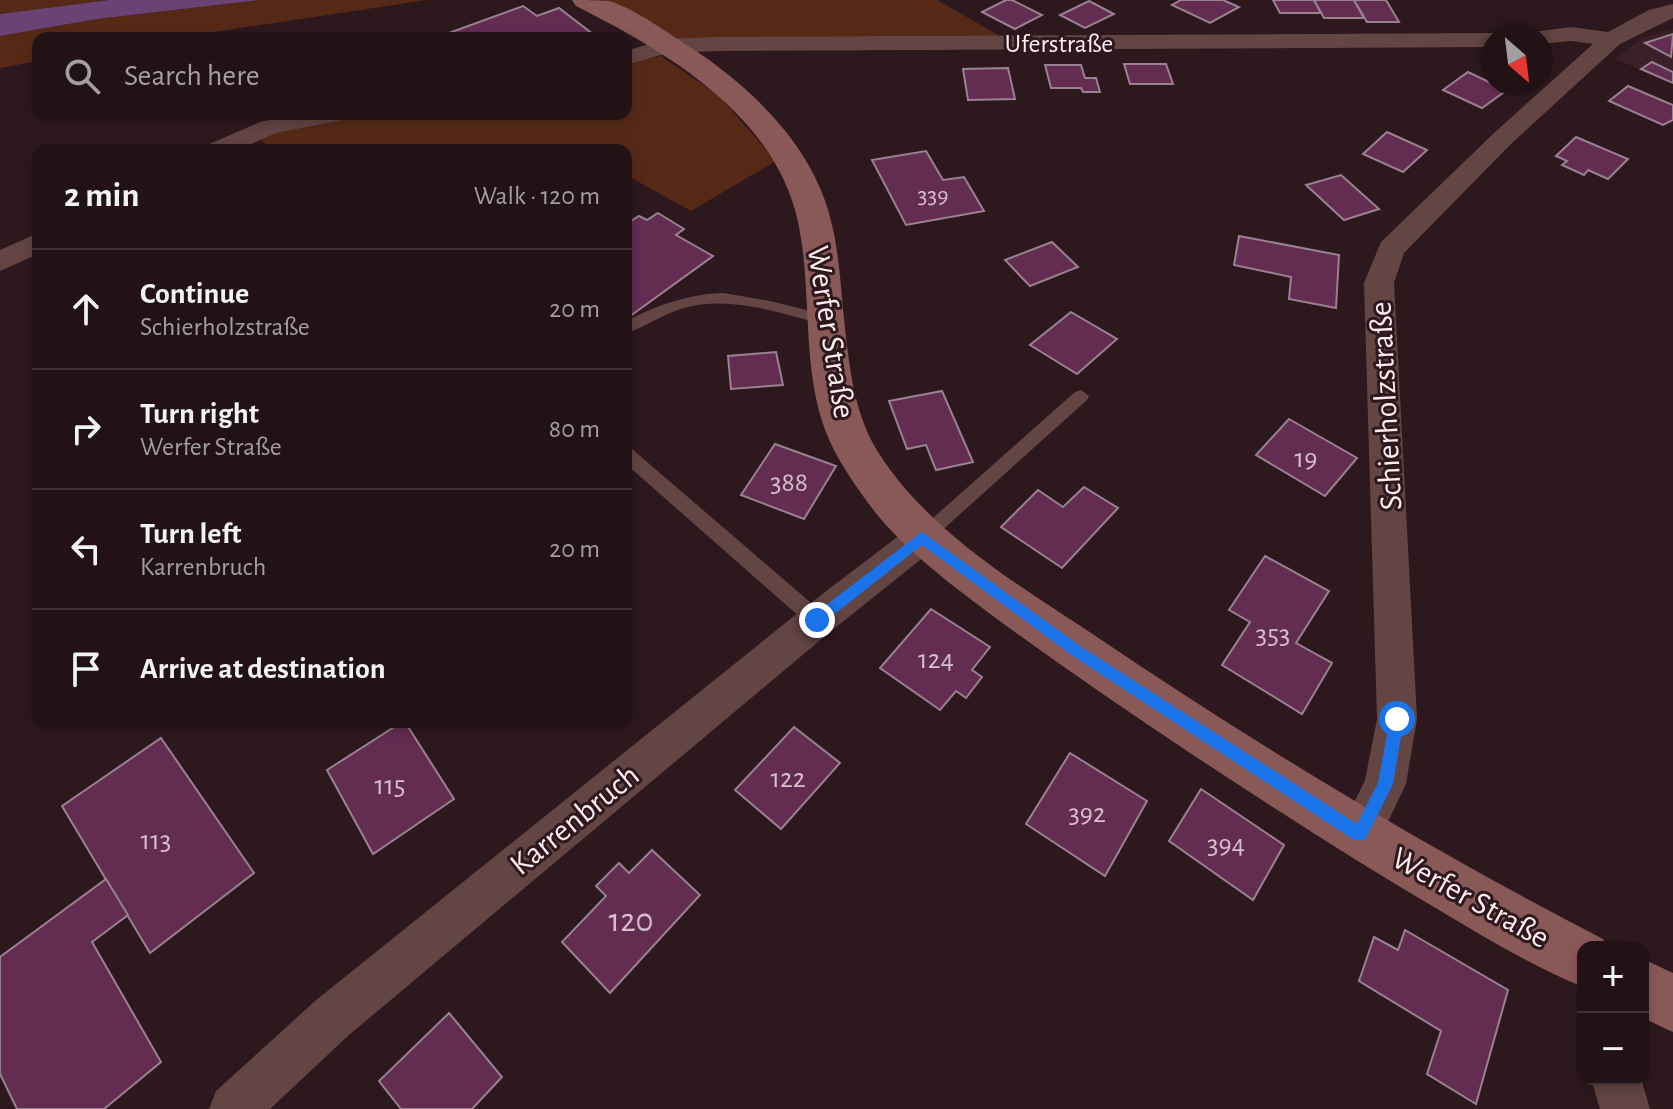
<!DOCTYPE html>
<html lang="en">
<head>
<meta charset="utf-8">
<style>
	:root { --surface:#221216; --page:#2a1b1f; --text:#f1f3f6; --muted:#a29ea1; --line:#3f3235 }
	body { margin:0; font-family:"Alegreya Sans",sans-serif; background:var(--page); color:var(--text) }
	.controls { position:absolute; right:24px; bottom:24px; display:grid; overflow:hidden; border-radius:16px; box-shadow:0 4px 12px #0003 }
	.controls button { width:72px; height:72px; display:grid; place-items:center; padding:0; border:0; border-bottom:2px solid var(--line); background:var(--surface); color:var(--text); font:40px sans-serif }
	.compass { position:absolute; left:1481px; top:24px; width:72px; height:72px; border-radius:50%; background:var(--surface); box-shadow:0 4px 12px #0003; rotate:152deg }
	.stop { position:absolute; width:24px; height:24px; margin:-18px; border:6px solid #1a73e8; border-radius:50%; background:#fff }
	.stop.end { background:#1a73e8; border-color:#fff; box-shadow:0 2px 8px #0008 }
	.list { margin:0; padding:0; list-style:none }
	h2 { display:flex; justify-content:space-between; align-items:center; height:104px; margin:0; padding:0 32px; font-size:34px }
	h2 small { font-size:26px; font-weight:400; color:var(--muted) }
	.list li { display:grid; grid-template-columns:52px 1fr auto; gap:24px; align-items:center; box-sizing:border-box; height:120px; padding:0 32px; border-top:2px solid var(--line) }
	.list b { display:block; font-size:30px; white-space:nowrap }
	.list p { margin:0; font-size:26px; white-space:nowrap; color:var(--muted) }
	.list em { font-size:26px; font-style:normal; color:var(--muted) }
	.icon { flex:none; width:44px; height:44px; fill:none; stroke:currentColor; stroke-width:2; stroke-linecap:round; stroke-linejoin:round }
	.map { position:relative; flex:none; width:1673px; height:1109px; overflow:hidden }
	.search { position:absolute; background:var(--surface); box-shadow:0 4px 12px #0003; left:32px; top:32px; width:600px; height:88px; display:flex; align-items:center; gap:20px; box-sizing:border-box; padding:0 28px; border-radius:16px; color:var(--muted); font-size:30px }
	.panel { position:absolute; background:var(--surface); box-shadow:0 4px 12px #0003; left:32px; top:144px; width:600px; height:584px; border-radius:16px }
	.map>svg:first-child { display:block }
	.built { fill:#3c2029 }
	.green { fill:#562917 }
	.water { fill:#6b4274 }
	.building { fill:#632d52; stroke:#998190; stroke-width:2 }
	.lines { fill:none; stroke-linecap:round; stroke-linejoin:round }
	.lane { fill:#634544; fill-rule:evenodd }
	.street { fill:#634544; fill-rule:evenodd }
	.secondary { fill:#895958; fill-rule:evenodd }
	.route { fill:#1a73e8 }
	.labels { text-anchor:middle; stroke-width:6; stroke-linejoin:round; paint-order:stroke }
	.far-number-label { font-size:24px; fill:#d7beca }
	.far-street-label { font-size:26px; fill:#feeef2; stroke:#2d181e }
	.number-label { font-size:28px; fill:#d7beca }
	.street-label { font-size:32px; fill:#feeef2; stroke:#2d181e }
	.near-number-label { font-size:34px; fill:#d7beca }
</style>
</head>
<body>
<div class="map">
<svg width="1673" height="1109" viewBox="0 0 1673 1109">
	<rect width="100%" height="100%" fill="#2d181e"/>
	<!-- built -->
	<polygon class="built" points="1673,29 1673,84 1616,59 1642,38"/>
	<!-- green -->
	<g class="green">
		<polygon points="0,0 109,0 0,14"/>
		<polygon points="260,0 427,0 173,38 38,38 38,61 0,68 0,36 97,19"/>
		<polygon points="605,0 937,0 1007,40 677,39"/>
		<polygon points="661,56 718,95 776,161 691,211 626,175 626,150 579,150 567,144 556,150 275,150 255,136 359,114 626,114 626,63"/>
	</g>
	<!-- water -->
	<polygon class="water" points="109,0 260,0 97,19 0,36 0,14"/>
	<!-- building -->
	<g class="building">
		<polygon points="1006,0 1012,0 1042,15 1015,29 982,12"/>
		<polygon points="1181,0 1223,0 1239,7 1210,23 1172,5"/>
		<polygon points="1273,0 1314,0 1321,13 1280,13"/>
		<polygon points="1314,0 1354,0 1364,18 1324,18"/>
		<polygon points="1354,0 1386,0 1399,22 1367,22"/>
		<polygon points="1089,1 1114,14 1085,28 1060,15"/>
		<polygon points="523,6 537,16 559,8 598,38 454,38 449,33"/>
		<polygon points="1673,34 1671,57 1645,43"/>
		<polygon points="1652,62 1673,72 1673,83 1641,69"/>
		<polygon points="1124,64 1166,64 1173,84 1130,84"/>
		<polygon points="1045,65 1081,65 1085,78 1096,78 1100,92 1083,92 1081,88 1051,88"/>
		<polygon points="1008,68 1015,99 968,100 963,69"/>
		<polygon points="1468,72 1493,84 1507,90 1482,108 1443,90"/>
		<polygon points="1628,86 1673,105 1673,120 1663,125 1609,101"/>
		<polygon points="1387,132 1427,150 1403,172 1363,154"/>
		<polygon points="1576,137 1628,159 1608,179 1588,170 1584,175 1562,165 1567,161 1556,156"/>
		<polygon points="926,151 943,180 964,177 984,211 906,225 872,160"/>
		<polygon points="1341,175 1379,209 1344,220 1306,185"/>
		<polygon points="658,213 684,229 676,235 713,256 626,319 626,271 629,269 626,267 626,224 639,216 647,220"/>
		<polygon points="1239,236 1339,255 1336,308 1289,299 1291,277 1234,265"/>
		<polygon points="1052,242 1078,267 1030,286 1005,260"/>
		<polygon points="1071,312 1117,339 1077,374 1030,345"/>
		<polygon points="776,352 783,385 731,389 728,356"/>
		<polygon points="942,391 973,462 936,470 926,445 907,449 889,401"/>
		<polygon points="1289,419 1357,458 1325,496 1256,455"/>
		<polygon points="775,444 836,466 804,519 741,495"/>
		<polygon points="1084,487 1118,508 1062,568 1001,527 1038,490 1063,507"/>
		<polygon points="1265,556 1329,591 1296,643 1332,663 1302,714 1222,665 1250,622 1229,610"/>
		<polygon points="931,609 990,647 972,670 982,677 966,698 956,691 940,710 880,668"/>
		<polygon points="402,722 405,722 454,799 373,854 327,770"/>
		<polygon points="794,727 840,763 781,829 735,790"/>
		<polygon points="161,738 254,873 150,953 62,806"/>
		<polygon points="1070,753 1147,801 1105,876 1026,824"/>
		<polygon points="1201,789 1284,845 1253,900 1169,841"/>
		<polygon points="652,850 700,895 610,993 562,942 606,896 596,886 619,863 629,873"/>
		<polygon points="106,879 128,915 92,942 161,1062 104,1109 17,1109 0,1074 0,957"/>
		<polygon points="1405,930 1508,990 1476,1104 1427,1074 1441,1031 1359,981 1374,937 1398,950"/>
		<polygon points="449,1013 502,1077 472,1109 401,1109 379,1081"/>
	</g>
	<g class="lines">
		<!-- lane -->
		<g class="lane">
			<path d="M724,293L770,301L831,316L834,320L826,325C780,313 731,295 684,308C663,314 646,327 626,333V321C658,305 688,294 724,293Z"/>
			<polygon points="1081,390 1089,396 1087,400 928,543 916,543 913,538 916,533 1075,392"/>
			<polygon points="626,448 632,449 824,614 826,620 824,626 817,628 810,626 626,464"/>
		</g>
		<!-- street -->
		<g class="street">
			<polygon points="1673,4 1673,18 1620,44 1511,144 1404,253 1394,283 1417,719 1406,784 1375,849 1360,855 1345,849 1339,834 1365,780 1377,719 1364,283 1381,242 1493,134 1593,44 1571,41 1541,44 1541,36 1530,36 1533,32 1571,27 1608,32 1649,10"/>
			<polygon points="1493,33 1502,36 1493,36 1493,47 717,51 668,53 626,65 626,51 666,39 717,37"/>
			<polygon points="298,114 351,114 347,119 276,133 238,150 203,150 207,145 260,122"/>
			<polygon points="38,233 38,254 0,271 0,250"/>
			<polygon points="922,523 935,528 940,538 935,548 830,632 349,1035 270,1109 209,1109 216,1091 315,1001 804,608 909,528"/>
			<polygon points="1591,1079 1641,1079 1650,1109 1600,1109"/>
		</g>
		<!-- secondary -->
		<g class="secondary">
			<path d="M572,0C584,0 599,0 609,1C638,10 667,33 693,49C755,90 816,150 832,225C840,258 841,294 845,328C850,372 855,417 880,455C932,535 1022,587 1100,639C1262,748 1430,850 1603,939L1606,947H1583V987C1533,966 1485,938 1439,910C1355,861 1274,808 1193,755C1127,711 1061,666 997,619C948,582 896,545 861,493C846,472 830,447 822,421C802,357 812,288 798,222C775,115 667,52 576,6Z"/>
			<polygon points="1643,959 1673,973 1673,1032 1643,1018"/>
		</g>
	</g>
	<!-- route -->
	<polygon class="route" points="922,532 1083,648 1357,824 1378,783 1390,719 1397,712 1402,714 1404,719 1393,784 1365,840 1354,840 1073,656 922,545 822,624 813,624 813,615"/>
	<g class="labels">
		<!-- far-number labels -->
		<g class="far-number-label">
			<text x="933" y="203">339</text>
		</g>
		<!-- far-street labels -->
		<g class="far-street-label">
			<text x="1059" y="52">Uferstraße</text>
		</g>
		<!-- number labels -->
		<g class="number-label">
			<text x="1306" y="467">19</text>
			<text x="789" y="491">388</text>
			<text x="1273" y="643">353</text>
			<text x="936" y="668">124</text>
			<text x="788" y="787">122</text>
			<text x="390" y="794">115</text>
			<text x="1087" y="822">392</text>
			<text x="156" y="849">113</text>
			<text x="1226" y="853">394</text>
		</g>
		<!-- street labels -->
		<g class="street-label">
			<text transform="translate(832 332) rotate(81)" y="11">Werfer Straße</text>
			<text transform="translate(1385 406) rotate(-93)" y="11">Schierholzstraße</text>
			<text transform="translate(574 819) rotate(-39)" y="11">Karrenbruch</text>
			<text transform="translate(1471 897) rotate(29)" y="11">Werfer Straße</text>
		</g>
		<!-- near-number labels -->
		<g class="near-number-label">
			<text x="631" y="931">120</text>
		</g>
	</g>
</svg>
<div class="controls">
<button>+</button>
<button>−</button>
</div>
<svg class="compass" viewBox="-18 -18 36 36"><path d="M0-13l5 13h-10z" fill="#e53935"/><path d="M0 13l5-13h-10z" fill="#a29ea1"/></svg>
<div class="stop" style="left:1397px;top:719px"></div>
<div class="stop end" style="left:817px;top:620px"></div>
<div class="search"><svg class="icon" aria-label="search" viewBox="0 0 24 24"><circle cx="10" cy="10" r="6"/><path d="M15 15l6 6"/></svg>Search here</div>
<section class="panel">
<h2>2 min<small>Walk · 120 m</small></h2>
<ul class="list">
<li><svg class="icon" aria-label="ahead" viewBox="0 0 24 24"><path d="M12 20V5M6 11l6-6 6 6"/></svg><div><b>Continue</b><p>Schierholzstraße</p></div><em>20 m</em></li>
<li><svg class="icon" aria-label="right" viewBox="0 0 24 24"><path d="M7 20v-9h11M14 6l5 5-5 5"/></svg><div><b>Turn right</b><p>Werfer Straße</p></div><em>80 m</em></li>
<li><svg class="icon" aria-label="left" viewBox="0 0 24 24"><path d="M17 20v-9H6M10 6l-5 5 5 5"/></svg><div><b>Turn left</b><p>Karrenbruch</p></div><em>20 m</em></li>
<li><svg class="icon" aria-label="arrive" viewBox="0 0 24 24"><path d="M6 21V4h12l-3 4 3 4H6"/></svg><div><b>Arrive at destination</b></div></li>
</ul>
</section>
</div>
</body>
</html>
